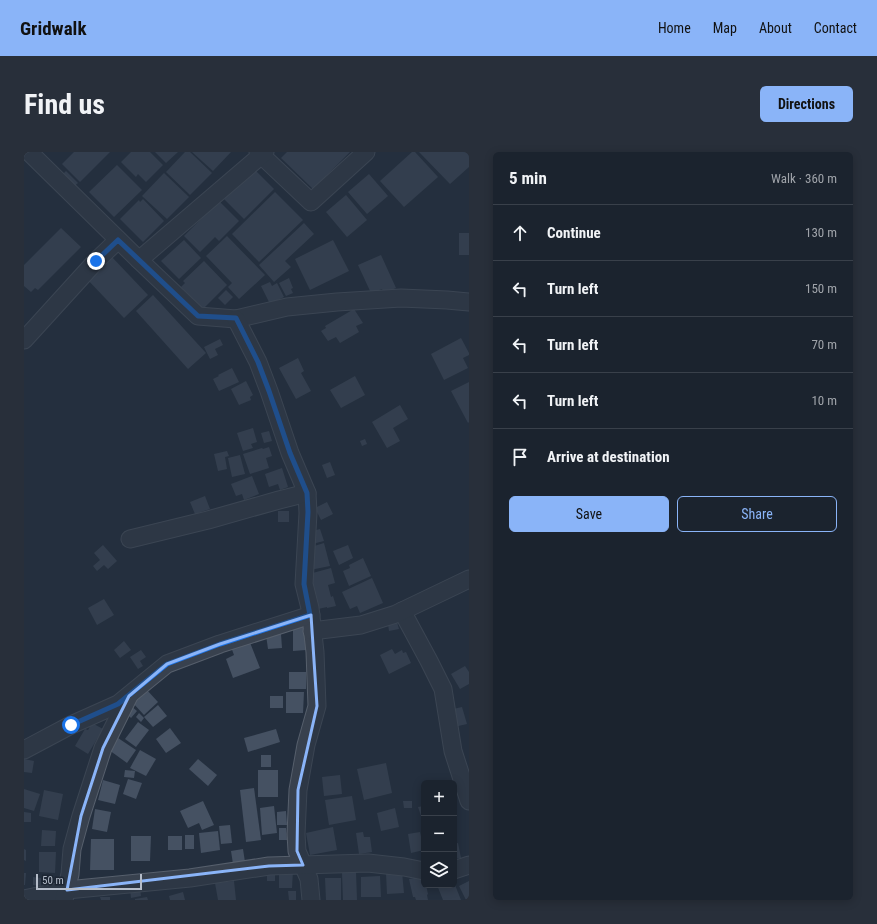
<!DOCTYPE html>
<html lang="en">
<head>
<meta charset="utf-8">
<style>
	:root { --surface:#1b232e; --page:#282f3a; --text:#f1f3f6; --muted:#a0a4aa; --line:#39404a; --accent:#8ab4f8 }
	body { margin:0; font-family:"Roboto Condensed",sans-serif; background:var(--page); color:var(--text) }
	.controls { position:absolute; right:12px; bottom:12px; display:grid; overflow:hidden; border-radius:6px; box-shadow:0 2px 10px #0003 }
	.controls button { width:36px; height:36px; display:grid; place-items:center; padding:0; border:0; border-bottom:1px solid var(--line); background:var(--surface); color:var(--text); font:20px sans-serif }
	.scale { position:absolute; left:12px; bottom:10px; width:106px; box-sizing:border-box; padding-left:4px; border:2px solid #b4bcc9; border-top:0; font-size:11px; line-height:14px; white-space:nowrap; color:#b4bcc9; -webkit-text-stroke:3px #1d2633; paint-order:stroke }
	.stop { position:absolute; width:12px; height:12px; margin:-9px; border:3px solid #1a73e8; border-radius:50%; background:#fff }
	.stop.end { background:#1a73e8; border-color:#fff; box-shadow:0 1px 4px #0008 }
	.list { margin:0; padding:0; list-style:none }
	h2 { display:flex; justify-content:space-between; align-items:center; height:52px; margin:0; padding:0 16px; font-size:17px }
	h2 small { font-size:13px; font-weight:400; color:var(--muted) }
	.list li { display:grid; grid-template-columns:26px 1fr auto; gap:12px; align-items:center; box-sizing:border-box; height:56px; padding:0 16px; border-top:1px solid var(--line) }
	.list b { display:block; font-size:15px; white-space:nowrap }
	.list em { font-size:13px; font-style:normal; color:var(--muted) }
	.actions { display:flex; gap:8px; padding:12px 16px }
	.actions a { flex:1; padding:9px 0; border:1px solid var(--accent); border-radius:6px; text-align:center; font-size:14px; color:var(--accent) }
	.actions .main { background:var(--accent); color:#111 }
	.icon { flex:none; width:22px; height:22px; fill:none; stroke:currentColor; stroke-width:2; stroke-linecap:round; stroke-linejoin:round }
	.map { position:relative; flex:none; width:445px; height:748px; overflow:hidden; border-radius:6px }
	header { display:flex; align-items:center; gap:24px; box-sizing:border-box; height:56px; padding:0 20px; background:var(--accent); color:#111 }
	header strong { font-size:19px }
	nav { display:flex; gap:22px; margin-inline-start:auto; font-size:14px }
	.intro { display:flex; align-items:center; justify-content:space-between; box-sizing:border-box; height:96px; padding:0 24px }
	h1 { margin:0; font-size:28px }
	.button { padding:10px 18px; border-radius:6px; background:var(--accent); color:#111; font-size:14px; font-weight:700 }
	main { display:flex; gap:24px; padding:0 24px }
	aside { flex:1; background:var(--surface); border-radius:6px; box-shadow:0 2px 10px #0003 }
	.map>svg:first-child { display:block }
	.building { fill:#455162 }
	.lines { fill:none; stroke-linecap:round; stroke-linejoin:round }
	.minor-casing { stroke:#565f6c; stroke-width:19 }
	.minor { stroke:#38414e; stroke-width:17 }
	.route { stroke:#1a73e8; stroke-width:5 }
	.marked { fill:none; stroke:#8ab4f8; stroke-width:3; stroke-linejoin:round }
</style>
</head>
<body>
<header>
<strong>Gridwalk</strong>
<nav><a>Home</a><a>Map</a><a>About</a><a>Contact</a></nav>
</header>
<div class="intro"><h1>Find us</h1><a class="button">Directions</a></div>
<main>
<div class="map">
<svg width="445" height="748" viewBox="0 0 445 748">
	<rect width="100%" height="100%" fill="#242f3e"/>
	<!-- building -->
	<g class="building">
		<polygon points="50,0 86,0 56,30 38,12"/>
		<polygon points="107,0 126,0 139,13 122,30 114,22 112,25 97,10"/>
		<polygon points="131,0 154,0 142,11"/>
		<polygon points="161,0 166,0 188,21 166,43 142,20"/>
		<polygon points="168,0 207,0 189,19"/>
		<polygon points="263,0 326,0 289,37 257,6"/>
		<polygon points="388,0 391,0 414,25 380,55 356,29"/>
		<polygon points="395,0 445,0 445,15 426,32"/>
		<polygon points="93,13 118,38 90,65 65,40"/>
		<polygon points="230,17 250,37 220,67 200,47"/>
		<polygon points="42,19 54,31 48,36 36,25"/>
		<polygon points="140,21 165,45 143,67 118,44"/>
		<polygon points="345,22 364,44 343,62 324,40"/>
		<polygon points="251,40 279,68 235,110 208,82"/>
		<polygon points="322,43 343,68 323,85 302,60"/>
		<polygon points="119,47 140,69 119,90 96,67 115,48 116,50"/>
		<polygon points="195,49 215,69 195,89 191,85 176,100 160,84"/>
		<polygon points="280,71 290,82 261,109 267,115 250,130 235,113"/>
		<polygon points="37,76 57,95 14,138 11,136 7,140 0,134 0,113"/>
		<rect x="435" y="81" width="10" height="22"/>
		<polygon points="203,84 241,123 215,147 204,135 208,131 182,104"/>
		<polygon points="160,88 177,106 155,127 137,109"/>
		<polygon points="309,88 325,119 286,138 271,107"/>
		<polygon points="86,103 124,143 100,166 62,126"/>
		<polygon points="357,103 372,136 360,141 358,137 347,141 334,113"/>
		<polygon points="180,109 203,133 179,157 157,135 161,131 159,129"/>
		<polygon points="265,126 269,136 267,137 269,141 262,144 255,131"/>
		<polygon points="246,130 248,134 253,131 260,145 246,152 237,134"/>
		<polygon points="202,138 209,145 201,153 194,146"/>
		<polygon points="129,143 182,201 164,217 112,159"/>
		<polygon points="330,157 339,171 332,174 335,180 316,191 312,185 304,189 297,179 302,176 301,174"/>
		<polygon points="437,186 445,201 445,203 439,206 444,216 420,228 407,202"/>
		<polygon points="196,187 199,193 191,197 194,203 186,207 180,195"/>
		<polygon points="274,206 280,219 277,221 287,239 272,247 255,216"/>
		<polygon points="208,216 215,230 195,239 189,227 195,224 194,223"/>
		<polygon points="331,224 341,243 317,256 306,238"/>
		<polygon points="222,229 229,243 226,245 227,248 215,253 207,237"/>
		<polygon points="445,230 445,270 444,271 427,239"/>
		<polygon points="376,253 384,267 369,276 376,289 363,296 348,270"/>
		<polygon points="229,276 233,290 227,292 229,296 219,299 213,281"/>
		<polygon points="245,279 248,289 240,291 237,281"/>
		<polygon points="341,287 343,292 338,294 336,289"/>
		<polygon points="245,295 248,304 242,306 245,316 226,322 219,302 238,296 239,297"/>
		<polygon points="203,299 205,304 201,305 203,317 194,319 190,302"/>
		<polygon points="216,303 221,322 208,325 204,306"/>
		<polygon points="306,310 311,323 303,326 298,313"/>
		<polygon points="258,316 264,335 256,338 254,332 245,335 241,322"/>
		<polygon points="228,324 235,342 220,348 218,342 212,344 207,332"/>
		<polygon points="181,344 186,357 171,362 166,350"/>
		<polygon points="303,350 309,362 297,368 291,356"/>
		<rect x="254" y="359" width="11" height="11"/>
		<polygon points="296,377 300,389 288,392 285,380"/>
		<polygon points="300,391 306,414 286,418 287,395"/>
		<polygon points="79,393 93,409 84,417 80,413 73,419 69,414 76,408 70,401"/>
		<polygon points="324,393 329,406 315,413 309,399"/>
		<polygon points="339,406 347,424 325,434 319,419 326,416 325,413"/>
		<polygon points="307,416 311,431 304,433 307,445 309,444 312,454 303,456 303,455 294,457 285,422"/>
		<polygon points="348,426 359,451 336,461 333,454 326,457 318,440"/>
		<polygon points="80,447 90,463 73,473 64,456"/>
		<polygon points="373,470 375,477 365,479 364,472"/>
		<polygon points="269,472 282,472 282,498 269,499"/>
		<polygon points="257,482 258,496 244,497 242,483"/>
		<polygon points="225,488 236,516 209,526 202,507 210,503 207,495"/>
		<polygon points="100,489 107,498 96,506 90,498"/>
		<polygon points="368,497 371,502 378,498 379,501 382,500 387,511 365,522 356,503"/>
		<polygon points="117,498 122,505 116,509 119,514 114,517 106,505"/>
		<polygon points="441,514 445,520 445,532 436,537 427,522"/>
		<rect x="265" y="520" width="17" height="17"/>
		<polygon points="122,537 134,550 120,563 108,550"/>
		<polygon points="262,540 280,540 279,561 262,561"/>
		<rect x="246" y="544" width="13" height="12"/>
		<polygon points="134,553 143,564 129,575 120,565"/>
		<polygon points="107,554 113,559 107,566 101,560"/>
		<polygon points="438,555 443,572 430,575 425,558"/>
		<polygon points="115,561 120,566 117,570 112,565"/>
		<polygon points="114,570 125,578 112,595 101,587"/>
		<polygon points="68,571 79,577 64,602 51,594 61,577 64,578"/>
		<polygon points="146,576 157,591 142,601 132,587"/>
		<polygon points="252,577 256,590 224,600 220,586"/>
		<polygon points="94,586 112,598 103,611 85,598"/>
		<polygon points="116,598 132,607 122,624 106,616"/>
		<rect x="237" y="603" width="10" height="12"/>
		<polygon points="0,607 10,609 8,621 0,620"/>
		<polygon points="174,607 193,623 184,634 165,617"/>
		<polygon points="362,611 368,641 340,648 333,617"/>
		<polygon points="101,618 111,619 110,626 100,625"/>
		<rect x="234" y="618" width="20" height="27"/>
		<polygon points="316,623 318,642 300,644 298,625"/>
		<polygon points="104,627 118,631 112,647 99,642"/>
		<polygon points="79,628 96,633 91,652 74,648"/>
		<polygon points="230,636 237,688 222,690 216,638"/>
		<polygon points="0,637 16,642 10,659 0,656"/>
		<polygon points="20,638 39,642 34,668 15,664"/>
		<polygon points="328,644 332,668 305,673 301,648"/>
		<polygon points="179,649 190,673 178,678 175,671 164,676 156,659"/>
		<polygon points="379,649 388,649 388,656 380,656"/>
		<polygon points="250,654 253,681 238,683 236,656"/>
		<polygon points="400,654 400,670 399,670 394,655"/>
		<polygon points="371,656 375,675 357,679 353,661"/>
		<polygon points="71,657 87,660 83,680 68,677"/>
		<polygon points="262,659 263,673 253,673 253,660"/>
		<polygon points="0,660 7,661 7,670 0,670"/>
		<polygon points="206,673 208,691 197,692 195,674"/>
		<polygon points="309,675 313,698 286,703 282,681"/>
		<polygon points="255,676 262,676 263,688 255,688"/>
		<polygon points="18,678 32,679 31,694 17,694"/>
		<polygon points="194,679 196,698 177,701 175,681"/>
		<polygon points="339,680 340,685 346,685 348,700 335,702 332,681"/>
		<polygon points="396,680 400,698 387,701 384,682"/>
		<rect x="161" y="683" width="9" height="14"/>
		<polygon points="107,684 127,684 126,709 107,709"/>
		<rect x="144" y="684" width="14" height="14"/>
		<polygon points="67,687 90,687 90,718 66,718"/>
		<polygon points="434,691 437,706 430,707 430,692"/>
		<polygon points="0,697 2,698 2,709 0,708"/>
		<polygon points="219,697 221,710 209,712 207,699"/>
		<polygon points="15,700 32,700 31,721 15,720"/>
		<polygon points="255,718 269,718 268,736 255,736"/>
		<rect x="243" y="720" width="8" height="9"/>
		<polygon points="332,720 333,748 319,748 318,721"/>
		<polygon points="378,720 380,741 363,742 362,721"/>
		<polygon points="0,721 2,721 1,733 0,733"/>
		<polygon points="356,724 357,745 337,745 337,725"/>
		<polygon points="400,724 400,733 402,733 404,742 403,743 404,748 392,748 391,745 389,745 385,727"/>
		<polygon points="9,725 17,726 17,734 9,733"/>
		<polygon points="301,726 317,726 317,748 302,748"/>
		<polygon points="210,729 212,748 194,748 191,731"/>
		<polygon points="445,729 445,746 442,748 435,734"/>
		<polygon points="413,733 431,733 437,748 419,748"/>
		<polygon points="116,736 117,744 107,746 106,737"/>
		<polygon points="264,739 272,739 272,748 265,748"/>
		<polygon points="159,740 161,748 146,748 145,744"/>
		<polygon points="76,745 86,745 86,748 77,748"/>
		<polygon points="123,745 124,748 111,748 111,747"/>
	</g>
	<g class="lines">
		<!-- minor casing -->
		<g class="minor-casing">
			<g id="minor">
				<polyline points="5,0 115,108 174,164 212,167 263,155 313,150 377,146 423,148 445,150"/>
				<polyline points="234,0 287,50 342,0"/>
				<polyline points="115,108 241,0"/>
				<polyline points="212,167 234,210 245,239 266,301 283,341 284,361 280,432 286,456 291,500 293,554 282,593 274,638 272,682 273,699 285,727 287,748"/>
				<polyline points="0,188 72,109 94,88"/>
				<polyline points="106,387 184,368 255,348 283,341"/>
				<polyline points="378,459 405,509 419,537 429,599 445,649"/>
				<polyline points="288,479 337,473 372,462 445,427"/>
				<polyline points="0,598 47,573 94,552 143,512 196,492 287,463"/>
				<polyline points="430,718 445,713"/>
				<polyline points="0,747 43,738 166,726 245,714 344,711 380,715 400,719"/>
				<polyline points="40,748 46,722 48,697 57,664 79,596 105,544"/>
			</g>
		</g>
		<!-- minor -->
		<use href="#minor" class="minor"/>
	</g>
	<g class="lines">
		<!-- route -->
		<polyline class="route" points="47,573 94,552 143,512 196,492 286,463 280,432 284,360 283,341 266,301 245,239 234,210 212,166 174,164 94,88 72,109"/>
	</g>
	<!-- marked area -->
	<path d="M0 0H445V748H0ZM287,463L293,554L274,638L273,699L279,713L245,714L43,738L57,664L79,596L105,544L143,512L196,492Z" fill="#242f3e" fill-opacity=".55" fill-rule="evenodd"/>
	<path class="marked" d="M287,463L293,554L274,638L273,699L279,713L245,714L43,738L57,664L79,596L105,544L143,512L196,492Z"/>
</svg>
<div class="controls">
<button>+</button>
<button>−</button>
<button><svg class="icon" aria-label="layers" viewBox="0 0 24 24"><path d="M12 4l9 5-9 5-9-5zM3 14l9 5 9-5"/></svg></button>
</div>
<div class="scale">50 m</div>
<div class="stop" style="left:47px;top:573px"></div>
<div class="stop end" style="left:72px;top:109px"></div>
</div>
<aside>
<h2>5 min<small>Walk · 360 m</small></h2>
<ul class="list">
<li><svg class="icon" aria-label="ahead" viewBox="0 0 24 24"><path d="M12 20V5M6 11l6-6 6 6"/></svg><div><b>Continue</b></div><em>130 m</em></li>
<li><svg class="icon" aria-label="left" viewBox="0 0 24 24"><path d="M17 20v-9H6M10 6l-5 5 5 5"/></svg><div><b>Turn left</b></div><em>150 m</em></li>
<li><svg class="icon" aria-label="left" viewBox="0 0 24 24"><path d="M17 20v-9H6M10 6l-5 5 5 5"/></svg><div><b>Turn left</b></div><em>70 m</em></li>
<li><svg class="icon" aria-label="left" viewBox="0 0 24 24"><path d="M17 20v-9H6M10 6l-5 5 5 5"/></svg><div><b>Turn left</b></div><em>10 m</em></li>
<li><svg class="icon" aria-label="arrive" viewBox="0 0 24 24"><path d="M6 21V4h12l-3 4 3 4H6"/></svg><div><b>Arrive at destination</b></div></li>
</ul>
<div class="actions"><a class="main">Save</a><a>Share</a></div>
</aside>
</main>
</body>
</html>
